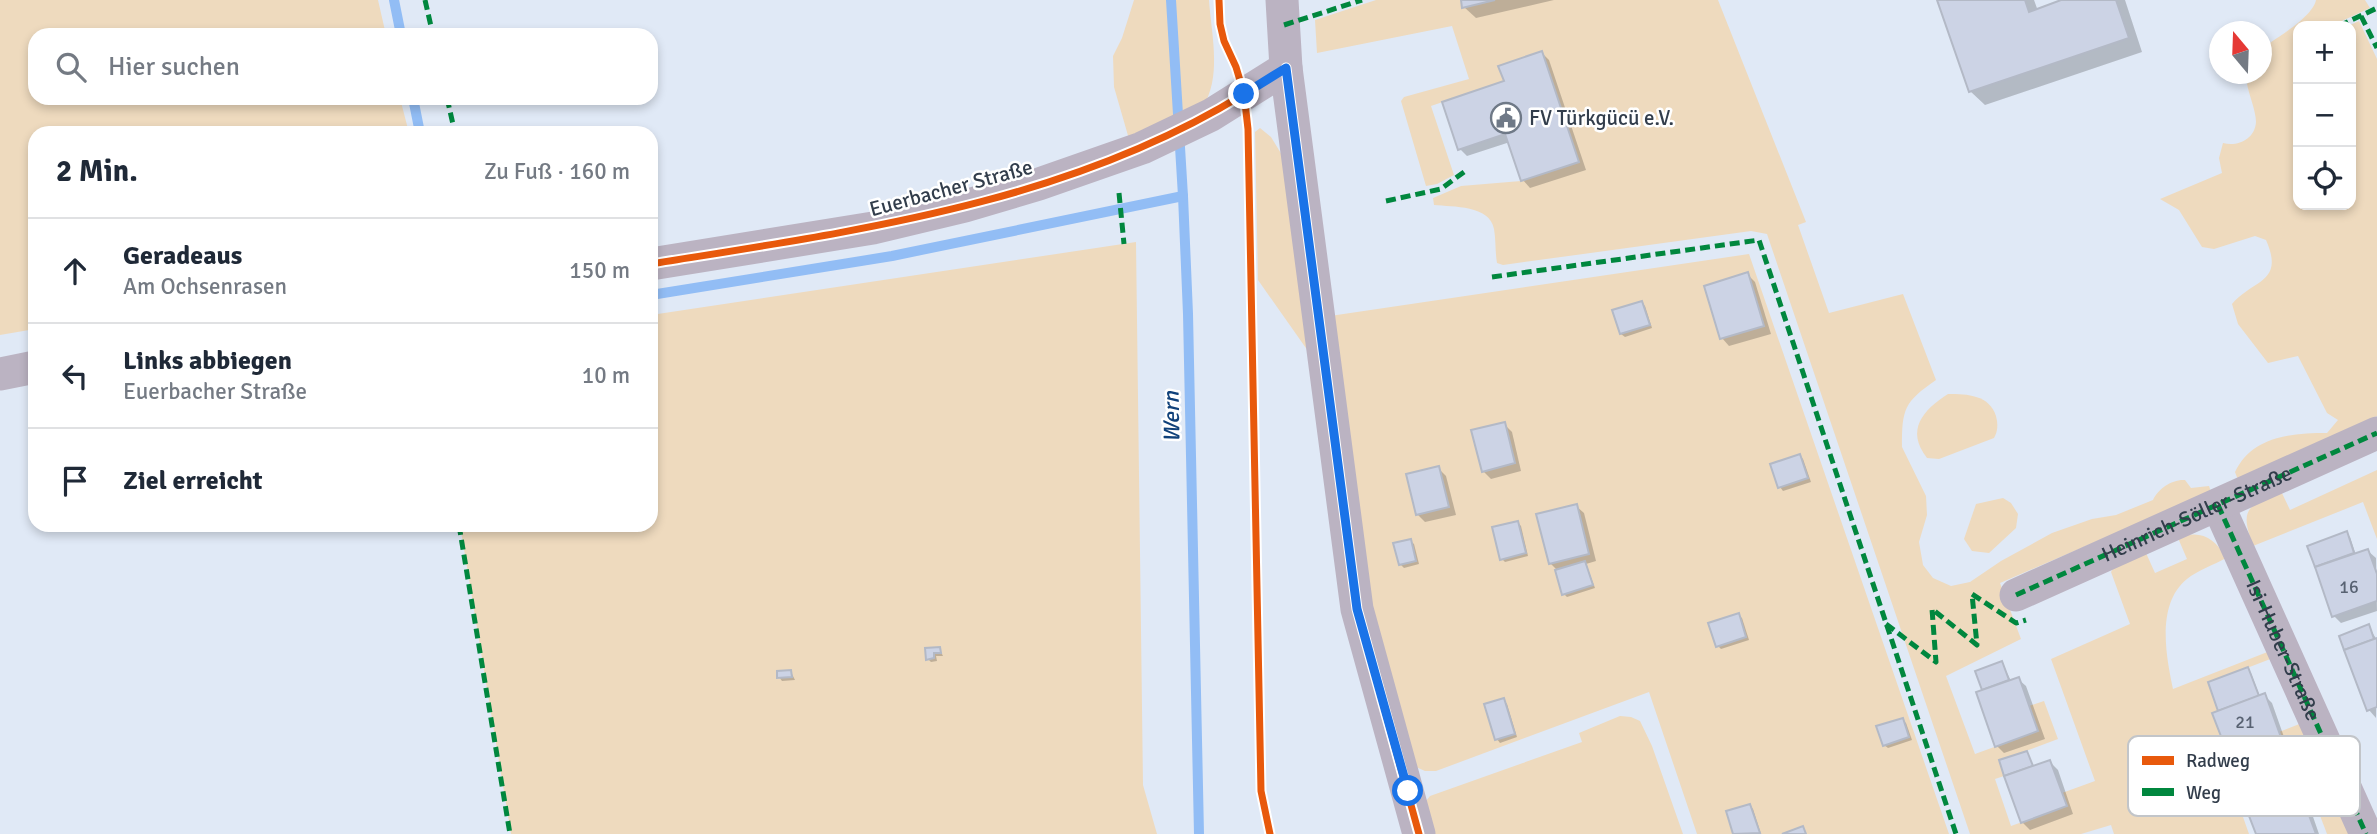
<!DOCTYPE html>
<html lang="de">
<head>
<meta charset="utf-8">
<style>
	:root { --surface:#fff; --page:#f2f2f3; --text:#1f2937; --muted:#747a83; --line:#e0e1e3 }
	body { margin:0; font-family:Signika,sans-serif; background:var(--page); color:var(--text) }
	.controls { position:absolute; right:21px; top:21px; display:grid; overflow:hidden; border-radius:14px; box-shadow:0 4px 10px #0003 }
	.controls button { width:63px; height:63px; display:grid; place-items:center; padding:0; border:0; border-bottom:2px solid var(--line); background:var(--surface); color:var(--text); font:35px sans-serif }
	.compass { position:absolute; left:2209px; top:21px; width:63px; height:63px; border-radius:50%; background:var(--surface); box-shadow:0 4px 10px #0003; rotate:341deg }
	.stop { position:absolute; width:21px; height:21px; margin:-16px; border:5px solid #1a73e8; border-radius:50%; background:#fff }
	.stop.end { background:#1a73e8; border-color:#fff; box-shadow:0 2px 7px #0008 }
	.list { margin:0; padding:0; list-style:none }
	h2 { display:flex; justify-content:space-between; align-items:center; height:91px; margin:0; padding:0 28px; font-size:30px }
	h2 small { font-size:23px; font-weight:400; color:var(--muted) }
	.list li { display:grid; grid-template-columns:46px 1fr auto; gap:21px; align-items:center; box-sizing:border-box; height:105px; padding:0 28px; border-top:2px solid var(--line) }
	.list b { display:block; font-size:26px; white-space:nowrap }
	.list p { margin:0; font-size:23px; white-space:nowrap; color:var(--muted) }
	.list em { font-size:23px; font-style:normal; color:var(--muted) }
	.icon { flex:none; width:38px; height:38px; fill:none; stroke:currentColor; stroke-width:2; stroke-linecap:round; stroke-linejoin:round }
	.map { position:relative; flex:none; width:2377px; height:834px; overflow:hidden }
	.search { position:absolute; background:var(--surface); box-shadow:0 4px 10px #0003; left:28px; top:28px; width:630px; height:77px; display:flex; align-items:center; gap:18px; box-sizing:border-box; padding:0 24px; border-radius:21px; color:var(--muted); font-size:26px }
	.panel { position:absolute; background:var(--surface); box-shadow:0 4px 10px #0003; left:28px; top:126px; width:630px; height:406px; border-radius:21px }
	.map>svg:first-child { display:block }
	.green { fill:#eedabe }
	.shadow { fill:#0003 }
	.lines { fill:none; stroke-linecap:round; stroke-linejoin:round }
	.stream { stroke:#92bdf5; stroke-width:10 }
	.building { fill:#ccd3e5; stroke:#b3b9c6; stroke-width:2 }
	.minor { stroke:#bbb3c2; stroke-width:33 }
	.quiet { stroke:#00873e; stroke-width:5; stroke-dasharray:10 5; stroke-linecap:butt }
	.cycleway-casing { stroke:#fff; stroke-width:11 }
	.cycleway { stroke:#e8590c; stroke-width:7 }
	.route { stroke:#1a73e8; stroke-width:9 }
	.labels { text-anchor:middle; stroke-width:5; stroke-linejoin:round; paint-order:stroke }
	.number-label { font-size:18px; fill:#586272 }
	.poi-label { font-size:21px; fill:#323d4b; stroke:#fff; text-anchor:start }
	.street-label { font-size:21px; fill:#323d4b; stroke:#fff }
	.water-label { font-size:23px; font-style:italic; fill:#10417a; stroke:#fff }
	.key { fill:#fff; stroke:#c2c5c9; stroke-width:2 }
	.key-label { font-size:19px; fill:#323d4b }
</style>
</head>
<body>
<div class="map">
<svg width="2377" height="834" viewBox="0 0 2377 834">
	<rect width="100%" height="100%" fill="#e0e9f6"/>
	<!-- green -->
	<g class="green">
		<polygon points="0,0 378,0 386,35 35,35 35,98 400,98 409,133 35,133 35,329 0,335"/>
		<path d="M1134,0H1209C1211,31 1221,72 1206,101L1129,139L1114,87L1113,56L1122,38Z"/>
		<path d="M1376,0H1461L1462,7L1495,0H1718L1806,222L1798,225L1829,313L1903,294L1936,380C1904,402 1902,409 1902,447L1926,496L1927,515L1919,542L1923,565L1933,578L1951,586L1970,582L2001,561L2052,533L2092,519L2116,515L2153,500C2158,489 2172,479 2185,480L2191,488L2209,486L2211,492L2000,583L2021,639L1946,676L1975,754L2038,731L2029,706L2044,701L2058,739L1999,761L2004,776L1995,779L2011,826L2066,806L2062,793L2095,781L2051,659L2130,624L2111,572L2114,567L2146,553L2155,573L2187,559L2178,538C2200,529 2215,538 2226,558C2214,565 2198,570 2187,579C2156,604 2166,656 2173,689L2270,651L2273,658L2208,683L2218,711L2212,713L2230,762L2279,732L2302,723L2314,751L2249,774L2254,790L2236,797L2249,834H2114L2111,825L2081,834H1970L1767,234L1751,231L1503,265L1497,263C1495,252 1496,240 1494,229C1490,205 1453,207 1434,205L1433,198L1461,186L1521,181L1579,162L1542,51L1499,66L1504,81L1431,106L1454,175L1437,184L1426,186L1401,101L1404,97L1469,79L1452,26L1317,53L1315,20Z"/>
		<path d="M2316,0H2365L2370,8L2331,26H2298V205H2351V26H2348L2359,21L2377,59V416L2238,480L2235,472C2252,436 2292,433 2327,433L2338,420L2327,413L2298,356L2268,363L2238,324L2232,304C2253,279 2285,283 2266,240L2255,236L2214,249L2202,247L2179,210L2160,199L2222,173L2219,158L2223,143C2238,147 2255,139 2256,122C2256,111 2249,95 2247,84L2256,74H2262L2267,45C2280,36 2313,16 2316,0Z"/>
		<polygon points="1260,128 1271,137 1282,155 1308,351 1258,280 1255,132"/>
		<polygon points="1136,242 1143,785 1157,834 511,834 460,525 651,525 651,315"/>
		<polygon points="1749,254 1949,834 1697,834 1649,692 1436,771 1425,771 1416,767 1373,619 1330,316"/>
		<path d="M1948,394C1968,394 1989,395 1996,416C1998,424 1998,431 1994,438L1939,459L1927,458C1905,430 1923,410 1948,394Z"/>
		<path d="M2377,470V539L2363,502L2253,546C2239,507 2248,508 2280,489L2290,510Z"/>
		<polygon points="2003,498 2011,503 2018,514 2016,528 1989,553 1972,551 1964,539 1976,504"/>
		<polygon points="1620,716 1631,717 1640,721 1652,746 1683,834 1430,834 1426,801 1430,796 1582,742 1579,733"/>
		<polygon points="2330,790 2349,834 2327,834 2313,797"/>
	</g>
	<!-- shadow -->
	<g class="shadow">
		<polygon points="1463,0 1554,0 1476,18 1464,7"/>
		<polygon points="1939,0 2034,0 2038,11 2062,0 2125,0 2142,52 1985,105 1970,91"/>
		<polygon points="1542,53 1549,60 1586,170 1530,188 1523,180 1510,142 1467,156 1460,149 1506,82"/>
		<polygon points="1747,274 1755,282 1771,334 1729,346 1722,338"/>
		<polygon points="1642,303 1645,306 1652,328 1625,337 1621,334"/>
		<polygon points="1504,424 1512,432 1521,471 1491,479 1483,471"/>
		<polygon points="1800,456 1803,459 1811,482 1783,491 1780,487"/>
		<polygon points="1438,468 1446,476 1456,515 1425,522 1417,514"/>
		<polygon points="1576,506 1584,513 1596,561 1586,564 1595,588 1567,597 1564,594 1558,571 1550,563"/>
		<polygon points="1518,523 1521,526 1528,556 1505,562 1502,559"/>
		<polygon points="2346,533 2350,537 2356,555 2368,551 2376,558 2377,611 2341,623 2334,616 2319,569 2316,566"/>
		<polygon points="1410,541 1414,544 1419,564 1404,568 1400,564"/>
		<polygon points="1738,615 1742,618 1749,640 1721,649 1718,646"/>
		<polygon points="2368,626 2377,640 2376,718 2369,710 2341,637"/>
		<polygon points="939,648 943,656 936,656 937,661 931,662 928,659 927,650"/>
		<polygon points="2002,663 2011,681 2018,679 2026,686 2045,739 2004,753 1997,746 1984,691"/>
		<polygon points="2248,669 2251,673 2260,697 2264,695 2272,703 2289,751 2240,769 2232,761 2221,712"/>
		<polygon points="791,672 795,680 782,681 779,677"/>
		<polygon points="1503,700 1507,704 1517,737 1500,743 1497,739"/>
		<polygon points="1902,720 1906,723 1912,740 1888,748 1884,745"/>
		<polygon points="2027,753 2034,767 2050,762 2058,770 2073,814 2030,830 2022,822"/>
		<polygon points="2288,762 2292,766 2296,779 2302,785 2319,834 2258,834 2256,791 2250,775"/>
		<polygon points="1750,806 1753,809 1761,834 1735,834 1728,812"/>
	</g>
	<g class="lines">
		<!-- stream -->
		<g class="stream">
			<polyline points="394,0 401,35"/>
			<polyline points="1171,0 1183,196 1188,314 1199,834"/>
			<polyline points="413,98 420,133"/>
			<polyline points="651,295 892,256 1183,196"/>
		</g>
	</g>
	<!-- building -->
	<g class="building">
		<polygon points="1461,0 1495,0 1462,8"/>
		<polygon points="1937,0 2025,0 2029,12 2061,0 2116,0 2129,38 1969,92"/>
		<polygon points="1542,51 1579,162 1521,181 1505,134 1458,150 1442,102 1504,81 1498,66"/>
		<polygon points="1748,272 1764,326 1720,339 1704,286"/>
		<polygon points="1642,301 1650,325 1620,334 1612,310"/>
		<polygon points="1505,422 1515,463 1482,472 1471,430"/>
		<polygon points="1800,454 1808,478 1778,488 1770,464"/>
		<polygon points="1439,466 1449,507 1416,515 1406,474"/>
		<polygon points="1577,504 1589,554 1549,564 1536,514"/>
		<polygon points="1518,521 1526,553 1500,560 1492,527"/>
		<polygon points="2347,531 2354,553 2315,567 2307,546"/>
		<polygon points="1411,539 1416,561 1399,565 1393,543"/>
		<polygon points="2368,549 2377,574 2377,601 2332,617 2315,567"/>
		<polygon points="1585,561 1593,585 1562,595 1555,570"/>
		<polygon points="1739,613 1746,637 1716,647 1708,623"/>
		<polygon points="2369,624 2374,639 2344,650 2339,636"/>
		<polygon points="2377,638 2377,707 2367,711 2344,650"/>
		<polygon points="940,647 941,653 934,653 934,658 926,660 925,648"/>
		<polygon points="2002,661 2009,680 1982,690 1975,671"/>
		<polygon points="2248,667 2259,696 2218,711 2208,682"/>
		<polygon points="791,670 792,677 777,678 777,671"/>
		<polygon points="2019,677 2038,731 1995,747 1976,692"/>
		<polygon points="2265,693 2283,743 2231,762 2212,713"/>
		<polygon points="1504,698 1515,734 1495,740 1484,704"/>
		<polygon points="1903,718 1909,737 1883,746 1876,726"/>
		<polygon points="2027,751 2033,766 2004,776 1999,760"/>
		<polygon points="2050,760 2067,806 2021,823 2004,776"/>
		<polygon points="2294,775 2316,834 2256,834 2241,795"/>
		<polygon points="1750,804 1760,833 1733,834 1726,811"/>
		<polygon points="1803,826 1806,834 1782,834"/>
	</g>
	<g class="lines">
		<!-- minor -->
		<g class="minor">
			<polyline points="1286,68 1357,609 1419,834"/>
			<polyline points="651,264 873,228 965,206 1039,184 1142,148 1211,115 1286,68 1282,0"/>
			<polyline points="0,374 35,367"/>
			<polyline points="2218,505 2366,834"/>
			<path id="s1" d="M2016,595L2377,433"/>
		</g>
		<!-- quiet -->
		<g class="quiet">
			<polyline points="425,0 433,35"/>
			<polyline points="2361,16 2377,48"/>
			<polyline points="1284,25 1362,0"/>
			<polyline points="2339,26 2377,8"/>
			<polyline points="447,98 455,133"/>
			<polyline points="1119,193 1124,244"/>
			<polyline points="1386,201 1441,189 1468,169"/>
			<polyline points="1492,277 1759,240 1956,834"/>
			<path id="s2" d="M2218,505L2366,834"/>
			<polyline points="459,525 510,834"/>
			<polyline points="2016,595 2377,433"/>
			<polyline points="1886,624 1936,662 1932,609 1977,645 1972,594 2016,623 2026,620"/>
		</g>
		<!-- cycleway casing -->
		<g class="cycleway-casing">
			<g id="cycleway">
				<polyline points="1219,0 1220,24 1224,41 1236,67 1244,94 1248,129 1261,791 1270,834"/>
				<polyline points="1286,68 1357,609 1419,834"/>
				<path d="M651,264C854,231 1066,204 1244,94"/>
			</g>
		</g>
		<!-- cycleway -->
		<use href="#cycleway" class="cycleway"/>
	</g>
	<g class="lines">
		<!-- route -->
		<polyline class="route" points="1244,94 1286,68 1357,609 1408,791"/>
	</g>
	<!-- icons -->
	<defs>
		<g id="civic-ring" transform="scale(1.575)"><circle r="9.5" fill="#fff" stroke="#6f7987" stroke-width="1.5"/><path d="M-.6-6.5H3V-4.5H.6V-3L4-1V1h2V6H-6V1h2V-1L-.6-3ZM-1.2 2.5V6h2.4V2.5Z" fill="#6f7987"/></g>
	</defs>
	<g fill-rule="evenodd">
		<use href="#civic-ring" x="1506" y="118"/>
	</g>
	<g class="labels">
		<!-- number labels -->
		<g class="number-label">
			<text x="2349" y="593">16</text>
			<text x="2245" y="728">21</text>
		</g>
		<!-- poi labels -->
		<g class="poi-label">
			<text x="1529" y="125">FV Türkgücü e.V.</text>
		</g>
		<!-- street labels -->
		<g class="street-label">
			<text transform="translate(951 188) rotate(-15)" y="7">Euerbacher Straße</text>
			<text dy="7" stroke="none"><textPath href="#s1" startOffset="198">Heinrich-Söller-Straße</textPath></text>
			<text dy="7" stroke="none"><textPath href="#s2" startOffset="159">Isi-Huber-Straße</textPath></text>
		</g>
		<!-- water labels -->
		<g class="water-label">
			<text transform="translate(1171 417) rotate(-91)" y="8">Wern</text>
		</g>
	</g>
	<!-- legend -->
	<rect x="2128" y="736" width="232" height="80" rx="10" class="key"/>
	<rect x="2142" y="756" width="32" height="9" fill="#e8590c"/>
	<rect x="2142" y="788" width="32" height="8" fill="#00873e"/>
	<g class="key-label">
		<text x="2186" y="767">Radweg</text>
		<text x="2186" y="799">Weg</text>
	</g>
</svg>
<div class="controls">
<button>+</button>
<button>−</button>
<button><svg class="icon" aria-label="locate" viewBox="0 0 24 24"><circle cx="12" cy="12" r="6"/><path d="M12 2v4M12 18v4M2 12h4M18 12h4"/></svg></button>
</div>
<svg class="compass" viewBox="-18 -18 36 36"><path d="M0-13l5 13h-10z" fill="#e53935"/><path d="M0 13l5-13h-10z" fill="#747a83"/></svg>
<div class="stop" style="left:1408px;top:791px"></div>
<div class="stop end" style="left:1244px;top:94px"></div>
<div class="search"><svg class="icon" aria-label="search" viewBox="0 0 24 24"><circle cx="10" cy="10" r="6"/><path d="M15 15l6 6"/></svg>Hier suchen</div>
<section class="panel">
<h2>2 Min.<small>Zu Fuß · 160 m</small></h2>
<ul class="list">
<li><svg class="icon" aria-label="ahead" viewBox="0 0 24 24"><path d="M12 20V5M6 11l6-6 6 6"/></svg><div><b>Geradeaus</b><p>Am Ochsenrasen</p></div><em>150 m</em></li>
<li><svg class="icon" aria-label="left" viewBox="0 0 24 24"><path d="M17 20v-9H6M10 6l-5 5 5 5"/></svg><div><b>Links abbiegen</b><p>Euerbacher Straße</p></div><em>10 m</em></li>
<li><svg class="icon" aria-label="arrive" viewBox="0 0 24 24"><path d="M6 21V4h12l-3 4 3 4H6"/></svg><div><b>Ziel erreicht</b></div></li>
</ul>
</section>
</div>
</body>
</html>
